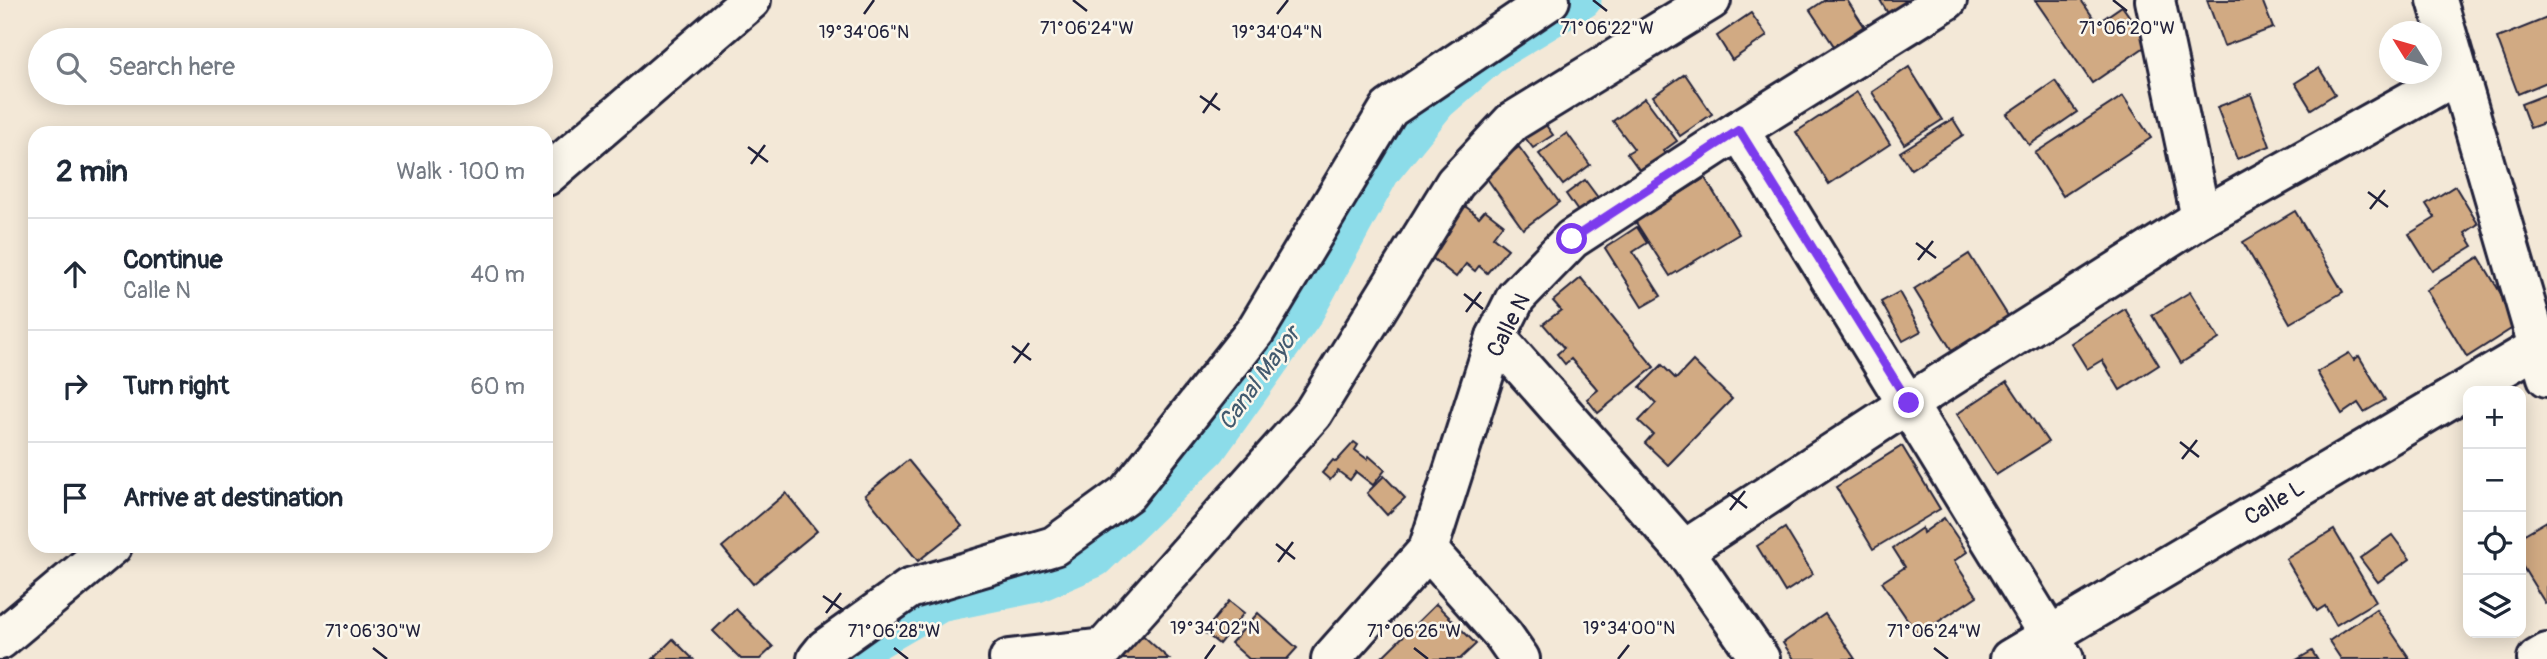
<!DOCTYPE html>
<html lang="en">
<head>
<meta charset="utf-8">
<style>
	:root { --surface:#fff; --page:#f2f2f3; --text:#1f2937; --muted:#747a83; --line:#e0e1e3 }
	body { margin:0; font-family:Pangolin,sans-serif; background:var(--page); color:var(--text) }
	.controls { position:absolute; right:21px; bottom:21px; display:grid; overflow:hidden; border-radius:14px; box-shadow:0 4px 18px #0003 }
	.controls button { width:63px; height:63px; display:grid; place-items:center; padding:0; border:0; border-bottom:2px solid var(--line); background:var(--surface); color:var(--text); font:35px sans-serif }
	.compass { position:absolute; left:2379px; top:21px; width:63px; height:63px; border-radius:50%; background:var(--surface); box-shadow:0 4px 18px #0003; rotate:307deg }
	.stop { position:absolute; width:21px; height:21px; margin:-16px; border:5px solid #7c3aed; border-radius:50%; background:#fff }
	.stop.end { background:#7c3aed; border-color:#fff; box-shadow:0 2px 7px #0008 }
	.list { margin:0; padding:0; list-style:none }
	h2 { display:flex; justify-content:space-between; align-items:center; height:91px; margin:0; padding:0 28px; font-size:30px }
	h2 small { font-size:23px; font-weight:400; color:var(--muted) }
	.list li { display:grid; grid-template-columns:46px 1fr auto; gap:21px; align-items:center; box-sizing:border-box; height:112px; padding:0 28px; border-top:2px solid var(--line) }
	.list b { display:block; font-size:26px; white-space:nowrap }
	.list p { margin:0; font-size:23px; white-space:nowrap; color:var(--muted) }
	.list em { font-size:23px; font-style:normal; color:var(--muted) }
	.icon { flex:none; width:38px; height:38px; fill:none; stroke:currentColor; stroke-width:2; stroke-linecap:round; stroke-linejoin:round }
	.map { position:relative; flex:none; width:2547px; height:659px; overflow:hidden }
	.search { position:absolute; background:var(--surface); box-shadow:0 4px 18px #0003; left:28px; top:28px; width:525px; height:77px; display:flex; align-items:center; gap:18px; box-sizing:border-box; padding:0 24px; border-radius:38px; color:var(--muted); font-size:26px }
	.panel { position:absolute; background:var(--surface); box-shadow:0 4px 18px #0003; left:28px; top:126px; width:525px; height:427px; border-radius:21px }
	.map>svg:first-child { display:block }
	.lines { fill:none; stroke-linecap:round; stroke-linejoin:round }
	.canal { stroke:#8cdce9; stroke-width:37 }
	.building { fill:#d1aa83; stroke:#22223b; stroke-width:2 }
	.minor-casing { stroke:#22223b; stroke-width:44 }
	.minor { stroke:#fbf7ec; stroke-width:38 }
	.route { stroke:#7c3aed; stroke-width:9 }
	.ticks { fill:none; stroke:#22223b; stroke-width:2.5 }
	.labels { text-anchor:middle; stroke-width:5; stroke-linejoin:round; paint-order:stroke }
	.street-label { font-size:23px; fill:#22223b; stroke:#fbf7ec }
	.water-label { font-size:24px; font-style:italic; fill:#425a6f; stroke:#fbf7ec }
	.ticks-label { font-size:18px; text-anchor:middle; fill:#22223b; stroke:#fbf7ec; stroke-width:5; stroke-linejoin:round; paint-order:stroke }
</style>
</head>
<body>
<div class="map">
<svg width="2547" height="659" viewBox="0 0 2547 659">
	<rect width="100%" height="100%" fill="#f3e8d7"/>
	<filter id="ink" filterUnits="userSpaceOnUse"><feTurbulence type="fractalNoise" baseFrequency=".0143" numOctaves="2"/><feDisplacementMap in="SourceGraphic" scale="14" xChannelSelector="R" yChannelSelector="G"/><feConvolveMatrix kernelMatrix="1 2 1 2 8 2 1 2 1" color-interpolation-filters="sRGB"/></filter>
	<g filter="url(#ink)">
		<g class="lines">
			<!-- canal -->
			<polyline class="canal" points="856,659 866,647 940,604 1037,584 1095,559 1208,449 1305,313 1382,171 1438,102 1493,54 1583,0"/>
		</g>
		<!-- building -->
		<g class="building">
			<polygon points="1825,0 1847,0 1864,26 1834,46 1810,10"/>
			<polygon points="1880,0 1913,0 1889,15"/>
			<polygon points="2035,0 2081,0 2097,23 2122,6 2149,44 2092,83"/>
			<polygon points="2207,0 2262,0 2273,28 2224,46"/>
			<polygon points="1751,13 1767,36 1732,60 1717,36"/>
			<polygon points="2547,18 2547,82 2518,94 2497,38"/>
			<polygon points="1909,67 1942,120 1904,144 1872,92"/>
			<polygon points="2319,68 2335,94 2311,109 2295,83"/>
			<polygon points="1685,74 1712,114 1680,136 1653,96"/>
			<polygon points="2055,81 2077,112 2029,145 2007,114"/>
			<polygon points="1857,92 1890,144 1829,184 1796,132"/>
			<polygon points="2251,94 2270,146 2237,159 2217,107"/>
			<polygon points="2547,94 2547,122 2530,128 2521,104"/>
			<polygon points="2123,96 2151,138 2063,196 2035,153"/>
			<polygon points="1645,98 1677,141 1663,151 1673,164 1648,182 1627,153 1634,149 1613,121"/>
			<polygon points="1540,117 1553,135 1533,148 1520,131"/>
			<polygon points="1953,119 1963,135 1911,169 1900,152"/>
			<polygon points="1567,133 1590,165 1563,185 1539,154"/>
			<polygon points="1519,147 1559,202 1523,229 1483,173"/>
			<polygon points="1705,178 1739,234 1670,276 1635,221"/>
			<polygon points="1585,180 1602,203 1582,217 1566,194"/>
			<polygon points="2455,186 2478,224 2465,233 2473,246 2432,271 2409,234 2435,218 2426,204"/>
			<polygon points="1465,206 1479,217 1485,210 1503,224 1493,237 1508,249 1487,273 1479,266 1475,271 1466,264 1456,277 1431,257 1444,241 1440,238"/>
			<polygon points="2295,211 2343,292 2290,323 2243,242"/>
			<polygon points="1637,227 1647,243 1633,252 1661,296 1642,307 1605,248"/>
			<polygon points="1969,254 2010,319 1954,354 1914,289"/>
			<polygon points="2479,257 2519,324 2467,357 2426,290"/>
			<polygon points="1581,278 1654,367 1598,413 1587,399 1598,390 1571,359 1565,364 1557,354 1564,348 1543,324 1561,310 1553,301"/>
			<polygon points="1899,292 1921,331 1903,341 1881,302"/>
			<polygon points="2190,292 2219,339 2181,363 2152,315"/>
			<polygon points="2125,309 2159,365 2120,390 2102,360 2087,369 2071,343"/>
			<polygon points="2349,353 2354,360 2359,356 2385,400 2364,412 2358,403 2342,414 2317,372"/>
			<polygon points="1693,361 1732,399 1668,465 1645,443 1653,434 1639,421 1656,403 1640,387 1662,365 1676,379"/>
			<polygon points="2007,381 2048,442 1996,475 1957,414"/>
			<polygon points="1354,442 1358,445 1355,450 1367,459 1369,456 1385,470 1373,485 1356,472 1350,480 1338,471 1330,480 1322,473 1333,460 1336,462"/>
			<polygon points="1902,446 1940,509 1873,549 1836,487"/>
			<polygon points="908,460 962,526 918,561 865,495"/>
			<polygon points="1384,476 1405,498 1387,515 1367,493"/>
			<polygon points="786,493 817,531 753,584 722,547"/>
			<polygon points="1944,518 1967,552 1954,561 1977,596 1918,635 1882,582 1905,567 1893,548 1922,528 1923,533"/>
			<polygon points="2547,521 2547,602 2545,603 2521,564 2521,536"/>
			<polygon points="1785,528 1813,574 1785,592 1757,546"/>
			<polygon points="2334,530 2376,601 2336,625 2325,606 2317,611 2286,559"/>
			<polygon points="2392,535 2410,559 2378,582 2360,558"/>
			<polygon points="1229,601 1244,613 1219,644 1204,632"/>
			<polygon points="1436,604 1476,644 1460,659 1380,659"/>
			<polygon points="736,609 773,647 760,659 741,659 713,631"/>
			<polygon points="2376,609 2410,659 2341,659 2329,641"/>
			<polygon points="1258,613 1297,648 1287,659 1249,659 1231,643"/>
			<polygon points="1825,614 1855,659 1794,659 1783,643"/>
			<polygon points="1138,631 1169,659 1118,659"/>
			<polygon points="673,639 693,659 653,659"/>
			<polygon points="2312,651 2317,659 2298,659"/>
		</g>
		<g class="lines">
			<!-- minor casing -->
			<g class="minor-casing">
				<g id="minor">
					<polyline points="2155,0 2201,218"/>
					<polyline points="2437,0 2547,377"/>
					<polyline points="1739,130 2064,659"/>
					<polyline points="546,176 751,0"/>
					<polyline points="1496,337 1684,550 1760,659"/>
					<polyline points="1428,550 1504,636 1520,659"/>
					<polyline points="1684,550 1909,403 2201,218 2459,74"/>
					<polyline points="0,640 112,546"/>
					<polyline points="817,659 825,649 909,589 1054,546 1127,493 1256,330 1389,109 1550,0"/>
					<polyline points="1009,659 1104,648 1313,413 1455,183 1512,122 1711,0"/>
					<polyline points="1331,659 1428,550 1496,337 1516,297 1572,239 1739,130 1947,0"/>
					<polyline points="2010,659 2538,347"/>
					<polyline points="2537,659 2547,653"/>
				</g>
			</g>
			<!-- minor -->
			<use href="#minor" class="minor"/>
		</g>
	</g>
	<g class="lines" filter="url(#ink)">
		<!-- route -->
		<polyline class="route" points="1572,239 1739,130 1909,403"/>
	</g>
	<!-- ticks -->
	<path class="ticks" d="M1073,0L1087,11M1593,0L1607,11M2113,0L2127,11M864,14L874,0M1277,14L1288,0M1200,96L1220,110M1203,113L1217,93M748,147L768,162M751,164L765,145M2368,192L2388,207M2370,209L2385,190M1916,243L1936,258M1918,260L1933,241M1464,294L1483,309M1466,312L1481,292M1012,346L1031,360M1014,363L1029,343M2180,442L2199,457M2182,459L2197,440M1728,493L1747,508M1730,510L1745,491M1276,544L1295,559M1278,562L1293,542M823,596L843,610M826,613L841,593M373,648L387,659M894,648L908,659M1414,648L1428,659M1934,648L1948,659M1205,659L1215,645M1618,659L1629,645"/>
	<g class="labels">
		<!-- street labels -->
		<g class="street-label">
			<text transform="translate(1508 325) rotate(-63)" y="8">Calle N</text>
			<text transform="translate(2274 502) rotate(-31)" y="8">Calle L</text>
		</g>
		<!-- water labels -->
		<g class="water-label">
			<text transform="translate(1259 378) rotate(-54)" y="8">Canal Mayor</text>
		</g>
	</g>
	<g class="ticks-label">
		<text x="1087" y="34">71°06'24"W</text>
		<text x="1607" y="34">71°06'22"W</text>
		<text x="2127" y="34">71°06'20"W</text>
		<text x="864" y="38">19°34'06"N</text>
		<text x="1277" y="38">19°34'04"N</text>
		<text x="1215" y="634">19°34'02"N</text>
		<text x="1629" y="634">19°34'00"N</text>
		<text x="373" y="637">71°06'30"W</text>
		<text x="894" y="637">71°06'28"W</text>
		<text x="1414" y="637">71°06'26"W</text>
		<text x="1934" y="637">71°06'24"W</text>
	</g>
</svg>
<div class="controls">
<button>+</button>
<button>−</button>
<button><svg class="icon" aria-label="locate" viewBox="0 0 24 24"><circle cx="12" cy="12" r="6"/><path d="M12 2v4M12 18v4M2 12h4M18 12h4"/></svg></button>
<button><svg class="icon" aria-label="layers" viewBox="0 0 24 24"><path d="M12 4l9 5-9 5-9-5zM3 14l9 5 9-5"/></svg></button>
</div>
<svg class="compass" viewBox="-18 -18 36 36"><path d="M0-13l5 13h-10z" fill="#e53935"/><path d="M0 13l5-13h-10z" fill="#747a83"/></svg>
<div class="stop" style="left:1572px;top:239px"></div>
<div class="stop end" style="left:1909px;top:403px"></div>
<div class="search"><svg class="icon" aria-label="search" viewBox="0 0 24 24"><circle cx="10" cy="10" r="6"/><path d="M15 15l6 6"/></svg>Search here</div>
<section class="panel">
<h2>2 min<small>Walk · 100 m</small></h2>
<ul class="list">
<li><svg class="icon" aria-label="ahead" viewBox="0 0 24 24"><path d="M12 20V5M6 11l6-6 6 6"/></svg><div><b>Continue</b><p>Calle N</p></div><em>40 m</em></li>
<li><svg class="icon" aria-label="right" viewBox="0 0 24 24"><path d="M7 20v-9h11M14 6l5 5-5 5"/></svg><div><b>Turn right</b></div><em>60 m</em></li>
<li><svg class="icon" aria-label="arrive" viewBox="0 0 24 24"><path d="M6 21V4h12l-3 4 3 4H6"/></svg><div><b>Arrive at destination</b></div></li>
</ul>
</section>
</div>
</body>
</html>
